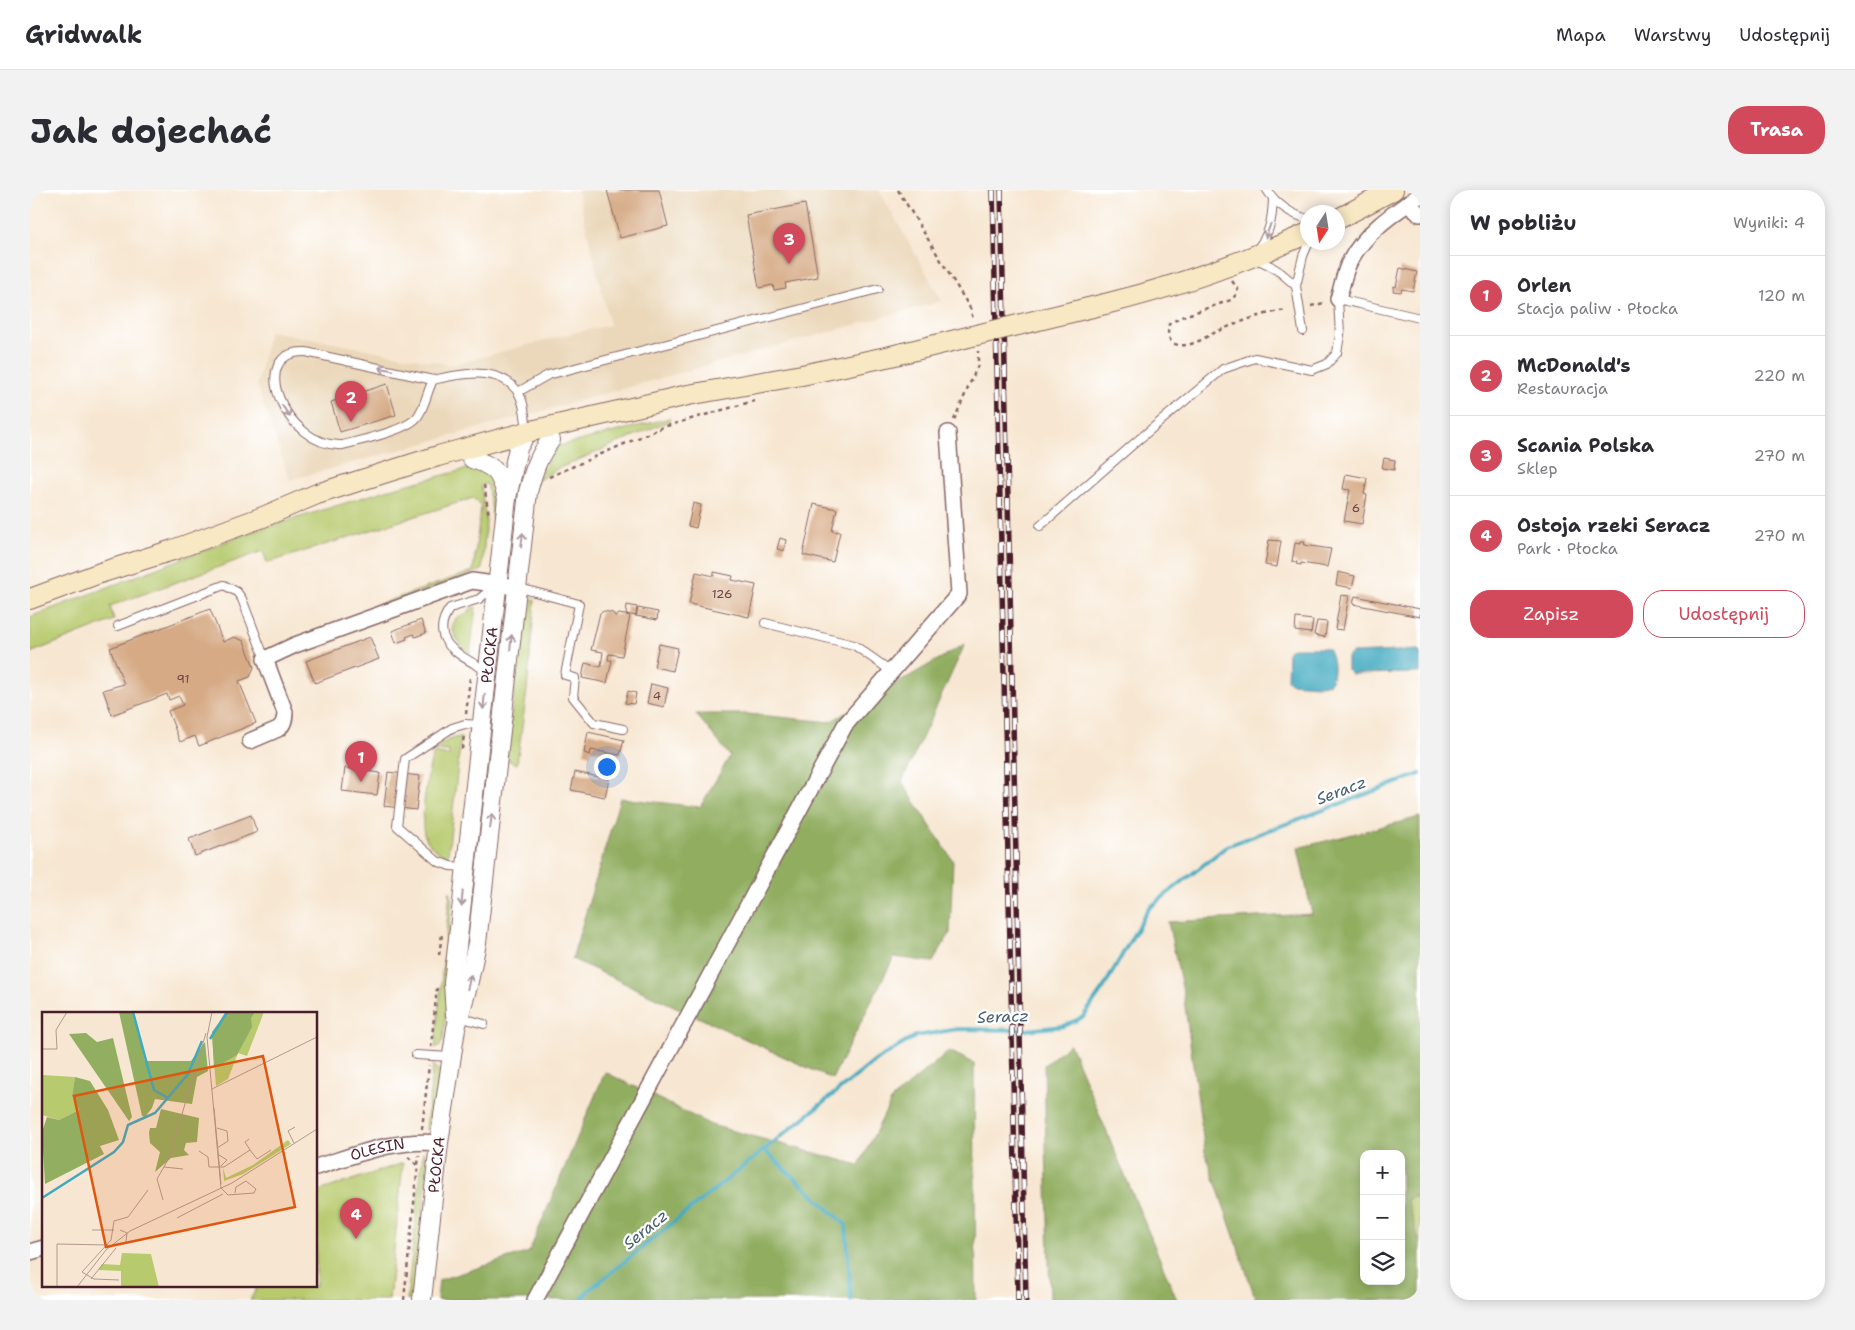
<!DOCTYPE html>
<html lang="pl">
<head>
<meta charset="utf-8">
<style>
	:root { --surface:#fff; --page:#f2f2f3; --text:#2b2b33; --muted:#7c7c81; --line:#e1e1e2; --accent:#d1495b }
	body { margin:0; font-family:"Shantell Sans",sans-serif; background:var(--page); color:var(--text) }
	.controls { position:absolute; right:15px; bottom:15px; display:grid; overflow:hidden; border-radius:10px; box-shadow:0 2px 12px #0003 }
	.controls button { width:45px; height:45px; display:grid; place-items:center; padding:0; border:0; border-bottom:1px solid var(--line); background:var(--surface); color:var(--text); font:25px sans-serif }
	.compass { position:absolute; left:1270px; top:15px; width:45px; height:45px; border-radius:50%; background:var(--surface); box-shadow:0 2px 12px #0003; rotate:192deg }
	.you { position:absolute; left:576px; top:576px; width:18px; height:18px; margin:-12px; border:4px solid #fff; border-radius:50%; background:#1a73e8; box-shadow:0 0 0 8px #1a73e833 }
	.badge { display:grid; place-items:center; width:32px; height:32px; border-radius:50%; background:var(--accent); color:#fff; font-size:16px; font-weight:700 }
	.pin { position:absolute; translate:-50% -41px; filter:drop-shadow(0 1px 2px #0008) }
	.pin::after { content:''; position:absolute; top:26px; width:18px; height:15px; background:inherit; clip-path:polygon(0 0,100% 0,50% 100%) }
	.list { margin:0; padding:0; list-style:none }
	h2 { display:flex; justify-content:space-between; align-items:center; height:65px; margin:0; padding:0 20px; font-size:21px }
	h2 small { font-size:16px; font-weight:400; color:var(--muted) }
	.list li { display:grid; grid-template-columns:32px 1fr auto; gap:15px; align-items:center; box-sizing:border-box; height:80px; padding:0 20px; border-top:1px solid var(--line) }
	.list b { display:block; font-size:19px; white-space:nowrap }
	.list p { margin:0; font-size:16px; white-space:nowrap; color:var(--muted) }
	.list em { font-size:16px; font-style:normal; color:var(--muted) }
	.actions { display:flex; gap:10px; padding:15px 20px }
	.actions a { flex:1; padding:11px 0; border:1px solid var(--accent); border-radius:20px; text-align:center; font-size:18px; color:var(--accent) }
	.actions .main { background:var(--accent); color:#fff }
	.icon { flex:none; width:28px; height:28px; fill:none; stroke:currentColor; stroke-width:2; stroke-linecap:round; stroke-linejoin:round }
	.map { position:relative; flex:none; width:1390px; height:1110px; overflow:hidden; border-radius:20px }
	header { display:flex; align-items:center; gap:30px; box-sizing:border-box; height:70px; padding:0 25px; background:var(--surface); border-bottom:1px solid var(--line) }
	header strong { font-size:24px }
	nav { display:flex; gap:28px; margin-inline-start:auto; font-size:18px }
	.intro { display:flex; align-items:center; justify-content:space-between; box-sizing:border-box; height:120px; padding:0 30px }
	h1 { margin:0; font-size:35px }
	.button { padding:12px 22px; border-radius:20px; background:var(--accent); color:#fff; font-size:18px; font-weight:700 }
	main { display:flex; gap:30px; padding:0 30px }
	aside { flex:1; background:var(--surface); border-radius:20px; box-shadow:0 2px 12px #0003 }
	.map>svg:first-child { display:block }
	.built { fill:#ebd8ba }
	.green { fill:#b7ca6e; stroke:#80744c }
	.forest { fill:#91ae61; stroke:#6e6646; fill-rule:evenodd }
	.water { fill:#3fa9bf; stroke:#446475 }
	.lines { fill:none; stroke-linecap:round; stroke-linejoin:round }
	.stream { stroke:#3fa9bf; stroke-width:4 }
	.building { fill:#d6aa85 }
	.service-casing { stroke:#876565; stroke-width:10 }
	.minor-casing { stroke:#876565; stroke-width:18 }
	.tertiary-casing { stroke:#876565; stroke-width:20 }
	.secondary-casing { stroke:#876565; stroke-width:22 }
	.path { stroke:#876565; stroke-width:2.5; stroke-dasharray:4 4; stroke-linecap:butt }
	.service { stroke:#fff; stroke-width:8 }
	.minor { stroke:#fff; stroke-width:15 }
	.tertiary { stroke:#fff; stroke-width:18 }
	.secondary { stroke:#f8e8c3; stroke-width:20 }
	.rail-casing { stroke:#4a1f2b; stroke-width:5.5 }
	.rail { stroke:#fff; stroke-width:4; stroke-dasharray:11; stroke-linecap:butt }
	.secondary-bridge-casing { stroke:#876565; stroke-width:22; stroke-linecap:butt }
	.secondary-bridge { stroke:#f8e8c3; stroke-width:20 }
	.oneway { stroke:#ae9aa0 }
	.labels { text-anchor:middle; stroke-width:4.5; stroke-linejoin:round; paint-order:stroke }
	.number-label { font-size:12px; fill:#6d4242 }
	.street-label { font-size:15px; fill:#4a1f2b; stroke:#fff }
	.water-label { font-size:16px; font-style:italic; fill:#455d6e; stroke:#fff }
	.inset-river { fill:none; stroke:#3fa9bf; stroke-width:2.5 }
	.inset-road { fill:none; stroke:#b2978f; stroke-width:1 }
	.view { fill:#e0560e; fill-opacity:0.15; stroke:#e0560e; stroke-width:2.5 }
	.inset-edge { fill:none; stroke:#4a1f2b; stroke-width:2.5 }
</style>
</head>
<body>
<header>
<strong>Gridwalk</strong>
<nav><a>Mapa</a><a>Warstwy</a><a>Udostępnij</a></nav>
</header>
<div class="intro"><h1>Jak dojechać</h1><a class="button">Trasa</a></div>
<main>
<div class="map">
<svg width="1390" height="1110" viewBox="0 0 1390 1110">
	<rect width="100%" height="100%" fill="#fff"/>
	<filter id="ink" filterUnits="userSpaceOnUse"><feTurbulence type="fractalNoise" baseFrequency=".02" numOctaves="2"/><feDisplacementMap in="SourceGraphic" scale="10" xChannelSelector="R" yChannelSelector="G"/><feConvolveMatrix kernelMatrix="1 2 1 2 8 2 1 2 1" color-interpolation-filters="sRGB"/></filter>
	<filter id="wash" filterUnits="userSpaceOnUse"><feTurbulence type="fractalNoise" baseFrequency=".0096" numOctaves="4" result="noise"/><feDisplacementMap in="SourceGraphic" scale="20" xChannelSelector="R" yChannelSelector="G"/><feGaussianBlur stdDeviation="1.12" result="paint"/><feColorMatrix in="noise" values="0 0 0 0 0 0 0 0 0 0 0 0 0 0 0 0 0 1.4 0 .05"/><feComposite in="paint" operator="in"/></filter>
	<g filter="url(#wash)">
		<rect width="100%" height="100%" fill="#f7e7d2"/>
		<!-- built -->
		<polygon class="built" points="547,0 849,0 912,111 260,290 227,195 239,141 422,175 543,143 580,135"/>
		<!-- green -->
		<g class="green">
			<polygon points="640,228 641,230 527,279 507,291 523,261 529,256"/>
			<polygon points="441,278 446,278 464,290 469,318 465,342 463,339 462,320 457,294 451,295 456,332 452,380 348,418 347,415 443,381 451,315 443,308 237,373 233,361 80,416 84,430 0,463 0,427 216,344 360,299"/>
			<polygon points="476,408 477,409 465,529 462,529 460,528 474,409"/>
			<polygon points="505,409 497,500 487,574 477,570 477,565 492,427 494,414 499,410"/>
			<polygon points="446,417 440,463 433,459 428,449 426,449 422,437 426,428 439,422 440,419"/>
			<polygon points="460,545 462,546 449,663 447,664 446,663 458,547"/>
			<path d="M431,547L418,665C407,664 397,654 394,643C390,632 398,573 404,563L419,566V561L405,560C413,552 420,548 431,547Z"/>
			<polygon points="420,701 422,712 417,762 419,793 413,850 409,856 405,858"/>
			<polygon points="403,874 409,882 404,929 402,934 396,941"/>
			<polygon points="393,962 398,971 384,1110 377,1110"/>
			<polygon points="373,973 359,1110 220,1110 228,1096 286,1096 286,1002"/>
			<polygon points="1390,1005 1390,1055 1376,1008"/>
		</g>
		<!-- forest -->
		<g class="forest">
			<polygon points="935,454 872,592 923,671 920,743 903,772 864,767 802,889 542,769 590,608 670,617 700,566 666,524 718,524 800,532"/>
			<path d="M1390,627V1005L1377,1009L1390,1055V1110H1226L1175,962L1153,802L1138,732L1282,724L1268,658ZM1334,964H1371V1091H1334Z"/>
			<polygon points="1040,854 1147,1110 1020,1110 1014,875"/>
			<polygon points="919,861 944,873 946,1110 407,1110 409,1090 499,1062 575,882 681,935 829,975 862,909"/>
		</g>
		<!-- water -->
		<g class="water">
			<path d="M1262,458H1295L1299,460C1304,471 1305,484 1299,494L1287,495L1260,493L1257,490L1258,461Z"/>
			<polygon points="1390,460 1390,483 1322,484 1317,480 1317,467 1323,463"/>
		</g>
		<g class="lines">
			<!-- stream -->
			<g class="stream">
				<polyline points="734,960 816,1035 821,1110"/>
				<polyline points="551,1110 558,1101 845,871 886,846 928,839 996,840 1034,836 1053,827 1074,797 1118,719 1197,656 1390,584"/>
			</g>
		</g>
		<g id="blocks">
			<!-- building -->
			<g class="building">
				<polygon points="577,0 629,0 638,36 590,48"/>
				<polygon points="775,14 788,87 755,93 756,98 744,100 743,95 729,98 716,25"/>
				<polygon points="1370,78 1387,82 1383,101 1372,99 1371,102 1363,101 1364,96 1366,97"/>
				<polygon points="357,194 366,225 310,242 301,212"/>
				<polygon points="1354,268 1365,270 1364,280 1352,278"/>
				<polygon points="1316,284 1337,288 1334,304 1337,305 1332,334 1314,331 1320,300 1313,299"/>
				<polygon points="663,313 671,315 666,338 658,336"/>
				<polygon points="784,314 807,319 802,341 810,342 803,372 773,365"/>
				<polygon points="750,348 756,350 754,361 747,359"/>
				<polygon points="1239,350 1251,351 1247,377 1235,375"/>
				<polygon points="1270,352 1275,352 1274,355 1301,359 1297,377 1271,373 1271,375 1266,374 1267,372 1262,371 1265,353 1270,354"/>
				<polygon points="666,382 684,386 684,382 703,386 702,390 726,395 719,427 659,414"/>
				<polygon points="1308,382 1325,386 1322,398 1306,395"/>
				<polygon points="1311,405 1319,406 1313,440 1305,439"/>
				<polygon points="1325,406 1390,419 1390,427 1323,414"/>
				<polygon points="597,415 607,417 606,426 596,424"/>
				<polygon points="608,418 628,422 627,430 606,426"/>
				<polygon points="180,419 193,452 204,447 214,451 224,477 220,487 209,491 226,533 169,556 165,546 150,552 138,521 153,515 149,506 139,510 137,504 82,525 73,500 94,494 80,458"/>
				<polygon points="574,421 583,423 585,426 589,424 600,426 592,466 579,464 578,470 582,470 577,493 552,488 555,473 571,477 573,462 561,460 570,423"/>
				<polygon points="1266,428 1283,430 1281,443 1265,441"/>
				<polygon points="391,430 396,443 385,447 384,444 376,447 377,449 366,453 362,441"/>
				<polygon points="1287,431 1297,432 1295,447 1284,445"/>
				<polygon points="340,447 349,469 285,493 276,471"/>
				<polygon points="629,454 648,458 643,481 624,477"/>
				<polygon points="621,494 638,498 634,517 617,513"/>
				<polygon points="598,501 606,503 604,514 595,513"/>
				<polygon points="558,542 594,550 590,565 561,560 560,565 554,563"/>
				<polygon points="315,578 350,583 347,605 312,601"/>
				<polygon points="358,582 390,586 386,620 354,616"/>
				<polygon points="545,582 579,589 575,607 541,600"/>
				<polygon points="221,625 227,642 165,666 159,649"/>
			</g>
		</g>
	</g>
	<g filter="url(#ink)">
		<use href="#blocks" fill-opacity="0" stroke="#876565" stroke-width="1"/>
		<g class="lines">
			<!-- service casing -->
			<g class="service-casing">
				<g id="service">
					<path d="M1237,0C1246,14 1262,25 1278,29"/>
					<path d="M1227,59C1240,44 1242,29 1243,10"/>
					<path d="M1227,70C1243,75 1254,85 1266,96"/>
					<polyline points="1273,141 1266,96 1273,66 1279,52"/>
					<path d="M403,190C397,202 395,216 388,226C379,240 331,250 313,255C256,259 214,160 276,162L403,190C429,184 469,175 488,202C495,213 495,228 497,240"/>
					<polyline points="488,202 518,185 848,99"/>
					<polyline points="1010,336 1107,251 1193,179 1225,168 1282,180 1297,174 1307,163 1310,145 1308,109 1390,128"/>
					<polyline points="486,397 549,414 535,485 545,488 543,507 564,533 593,539"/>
					<polyline points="735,433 824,455 861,481"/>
					<polyline points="88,436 194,395 207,402 212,409 235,469"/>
					<path d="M457,481C432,466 396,452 420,418L449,409L465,396"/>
					<polyline points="435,677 420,676 407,671 367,636 375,569 422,538 435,534 451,535"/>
					<polyline points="429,827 454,834"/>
					<polyline points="386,865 421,867"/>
				</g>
			</g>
			<!-- minor casing -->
			<g class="minor-casing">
				<g id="minor">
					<polyline points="1377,14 1390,24"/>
					<path d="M1308,109C1312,97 1314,82 1320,71C1335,42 1364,23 1390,5"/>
					<path d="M220,551L248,539C254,535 255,529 255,522L235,469L265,455L442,391L486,397"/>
					<path id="s1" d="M286,977C326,965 367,948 409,953"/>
					<polyline points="0,1062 14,1058"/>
					<polyline points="505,1110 815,535 929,404 918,243"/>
				</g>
			</g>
			<!-- tertiary casing -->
			<g class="tertiary-casing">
				<g id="tertiary">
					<path d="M442,269C466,276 471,284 477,308"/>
					<path id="s2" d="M425,825L423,793L477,308L488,258L497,242"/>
					<path id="s3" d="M392,1110L409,953L426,838L438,796L447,753L498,302C503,283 508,266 521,250"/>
				</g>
			</g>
			<!-- secondary casing -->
			<g class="secondary-casing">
				<g id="secondary">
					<polyline points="1308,29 1363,0"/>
					<path d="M1075,114C1145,97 1212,73 1278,43"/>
					<polyline points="0,409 70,383 143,360 233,327 287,304 408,266 497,242 658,205 772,185 861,166 934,148"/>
				</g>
			</g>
			<!-- path -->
			<g class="path">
				<polyline points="868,0 940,118 943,129"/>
				<path d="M1202,91L1208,99L1207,104L1201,110L1151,127L1139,134C1137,143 1138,154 1149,155C1162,157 1175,147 1186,142C1209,132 1233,123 1257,120"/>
				<polyline points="1281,116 1294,113"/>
				<polyline points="924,230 948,175 948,161"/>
				<polyline points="519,287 633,237 724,211"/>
				<polyline points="454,295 459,326"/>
				<polyline points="436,524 440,488"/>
				<polyline points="432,559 434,545"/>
				<polyline points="409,765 412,744"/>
				<polyline points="401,857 407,798"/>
				<polyline points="392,939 399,875"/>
				<polyline points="378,967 387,975"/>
				<polyline points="374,1110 389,965"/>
			</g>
			<!-- service -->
			<use href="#service" class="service"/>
			<!-- minor -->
			<use href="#minor" class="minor"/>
			<!-- tertiary -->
			<use href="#tertiary" class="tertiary"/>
			<!-- secondary -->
			<use href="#secondary" class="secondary"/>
			<!-- rail casing -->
			<g class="rail-casing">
				<g id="rail">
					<polyline points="963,0 988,1110"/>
					<polyline points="971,0 996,1110"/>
				</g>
			</g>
			<!-- rail -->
			<use href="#rail" class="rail"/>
			<!-- secondary-bridge casing -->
			<g class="secondary-bridge-casing">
				<polyline id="secondary-bridge" points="934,148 1075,114"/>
			</g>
			<!-- secondary-bridge -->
			<use href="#secondary-bridge" class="secondary-bridge"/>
		</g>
		<!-- one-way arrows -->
		<defs><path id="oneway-shaft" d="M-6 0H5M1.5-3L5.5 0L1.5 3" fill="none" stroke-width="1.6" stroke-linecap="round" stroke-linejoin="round" transform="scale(1.25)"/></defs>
		<g class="oneway">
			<use href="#oneway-shaft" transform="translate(1238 41) rotate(110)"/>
			<use href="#oneway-shaft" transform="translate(356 179) rotate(-168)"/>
			<use href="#oneway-shaft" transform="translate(256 221) rotate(55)"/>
			<use href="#oneway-shaft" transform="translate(492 350) rotate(-83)"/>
			<use href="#oneway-shaft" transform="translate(481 452) rotate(-84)"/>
			<use href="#oneway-shaft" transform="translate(454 512) rotate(96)"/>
			<use href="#oneway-shaft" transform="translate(461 631) rotate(-83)"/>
			<use href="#oneway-shaft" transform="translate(432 709) rotate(96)"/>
			<use href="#oneway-shaft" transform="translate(439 792) rotate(-77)"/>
		</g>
	</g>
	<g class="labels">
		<!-- number labels -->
		<g class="number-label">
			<text x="1326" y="322">6</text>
			<text x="692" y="408">126</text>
			<text x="153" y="493">91</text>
			<text x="627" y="510">4</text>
		</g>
		<!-- street labels -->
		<g class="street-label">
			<text dy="5" stroke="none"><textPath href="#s2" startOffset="362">PŁOCKA</textPath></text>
			<text dy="5" stroke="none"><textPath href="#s1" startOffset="64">OLESIN</textPath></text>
			<text dy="5" stroke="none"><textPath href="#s3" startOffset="136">PŁOCKA</textPath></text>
		</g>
		<!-- water labels -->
		<g class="water-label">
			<text transform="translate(1311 600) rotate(-21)" y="6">Seracz</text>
			<text transform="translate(973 826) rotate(-2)" y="6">Seracz</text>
			<text transform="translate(615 1039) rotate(-39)" y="6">Seracz</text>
		</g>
	</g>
	<!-- overview -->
	<g transform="translate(12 822)">
		<rect width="275" height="275" fill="#f7e7d2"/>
		<path d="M187,0H222L205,44L196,41L186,67L174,74L170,24ZM0,63L33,65L30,84L37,98L17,108L0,103ZM246,128L249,132L201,162L182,169L181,156L184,166L211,153ZM80,241L109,242L117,275H79V259L56,258L60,252L78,253Z" fill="#b7ca6e"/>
		<path d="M77,0H92L103,49H149L163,30L166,59L155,65L150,92L113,87L110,96L103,105L100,104ZM185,0H213L209,6L210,15L195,43L172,56L170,20ZM44,21L55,30L71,26L90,105L87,109L27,22ZM33,65L48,69L66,98L77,128L58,134L62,142L3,172L0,120L5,105L17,108L37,98L30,84ZM119,97L157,106L155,130L144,131L142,138L147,143L129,146L113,160L118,140L108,131L107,121L108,116H114Z" fill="#91ae61"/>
		<path class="inset-river" d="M91,0L112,78L126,86M168,27L185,0M0,186L72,140L81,130L86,113L113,101L146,62L160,29"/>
		<path class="inset-road" d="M170,0L165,25L179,176L186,183L212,181L214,177L204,169L194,175L193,181M0,37H15L14,18L25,0M170,77L275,25M172,96L179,172M175,116L185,119L186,129L175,136M252,131L246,119L253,115M208,138L215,147L229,138M157,139L166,145L167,155H182L208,138L203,130L207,127M177,143L185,148L179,154M122,155L141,157M121,188L115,167L127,146L164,21M135,206L181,182M50,218H72M78,218L85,221L84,230M49,267L74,236M77,268L52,267L40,260L69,228L72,209L86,205L106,178M15,275V232L66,233M35,275L64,238L88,219L190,171L275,117"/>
		<path class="view" d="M221,44L253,195L64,235L32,84Z"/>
		<rect width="275" height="275" class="inset-edge"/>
	</g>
</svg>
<div class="controls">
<button>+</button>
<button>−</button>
<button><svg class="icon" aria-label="layers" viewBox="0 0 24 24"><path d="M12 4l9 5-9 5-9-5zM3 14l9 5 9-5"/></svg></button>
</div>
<svg class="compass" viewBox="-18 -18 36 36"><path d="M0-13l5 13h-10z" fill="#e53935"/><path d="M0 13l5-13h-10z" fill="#7c7c81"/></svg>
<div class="you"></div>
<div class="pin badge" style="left:331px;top:592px">1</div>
<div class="pin badge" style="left:321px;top:232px">2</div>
<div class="pin badge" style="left:759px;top:74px">3</div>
<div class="pin badge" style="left:326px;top:1049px">4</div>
</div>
<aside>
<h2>W pobliżu<small>Wyniki: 4</small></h2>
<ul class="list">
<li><span class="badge">1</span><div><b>Orlen</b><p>Stacja paliw · Płocka</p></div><em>120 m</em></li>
<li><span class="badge">2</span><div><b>McDonald's</b><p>Restauracja</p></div><em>220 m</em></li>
<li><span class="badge">3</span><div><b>Scania Polska</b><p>Sklep</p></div><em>270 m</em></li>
<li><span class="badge">4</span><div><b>Ostoja rzeki Seracz</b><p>Park · Płocka</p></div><em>270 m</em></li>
</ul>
<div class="actions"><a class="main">Zapisz</a><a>Udostępnij</a></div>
</aside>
</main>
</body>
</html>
